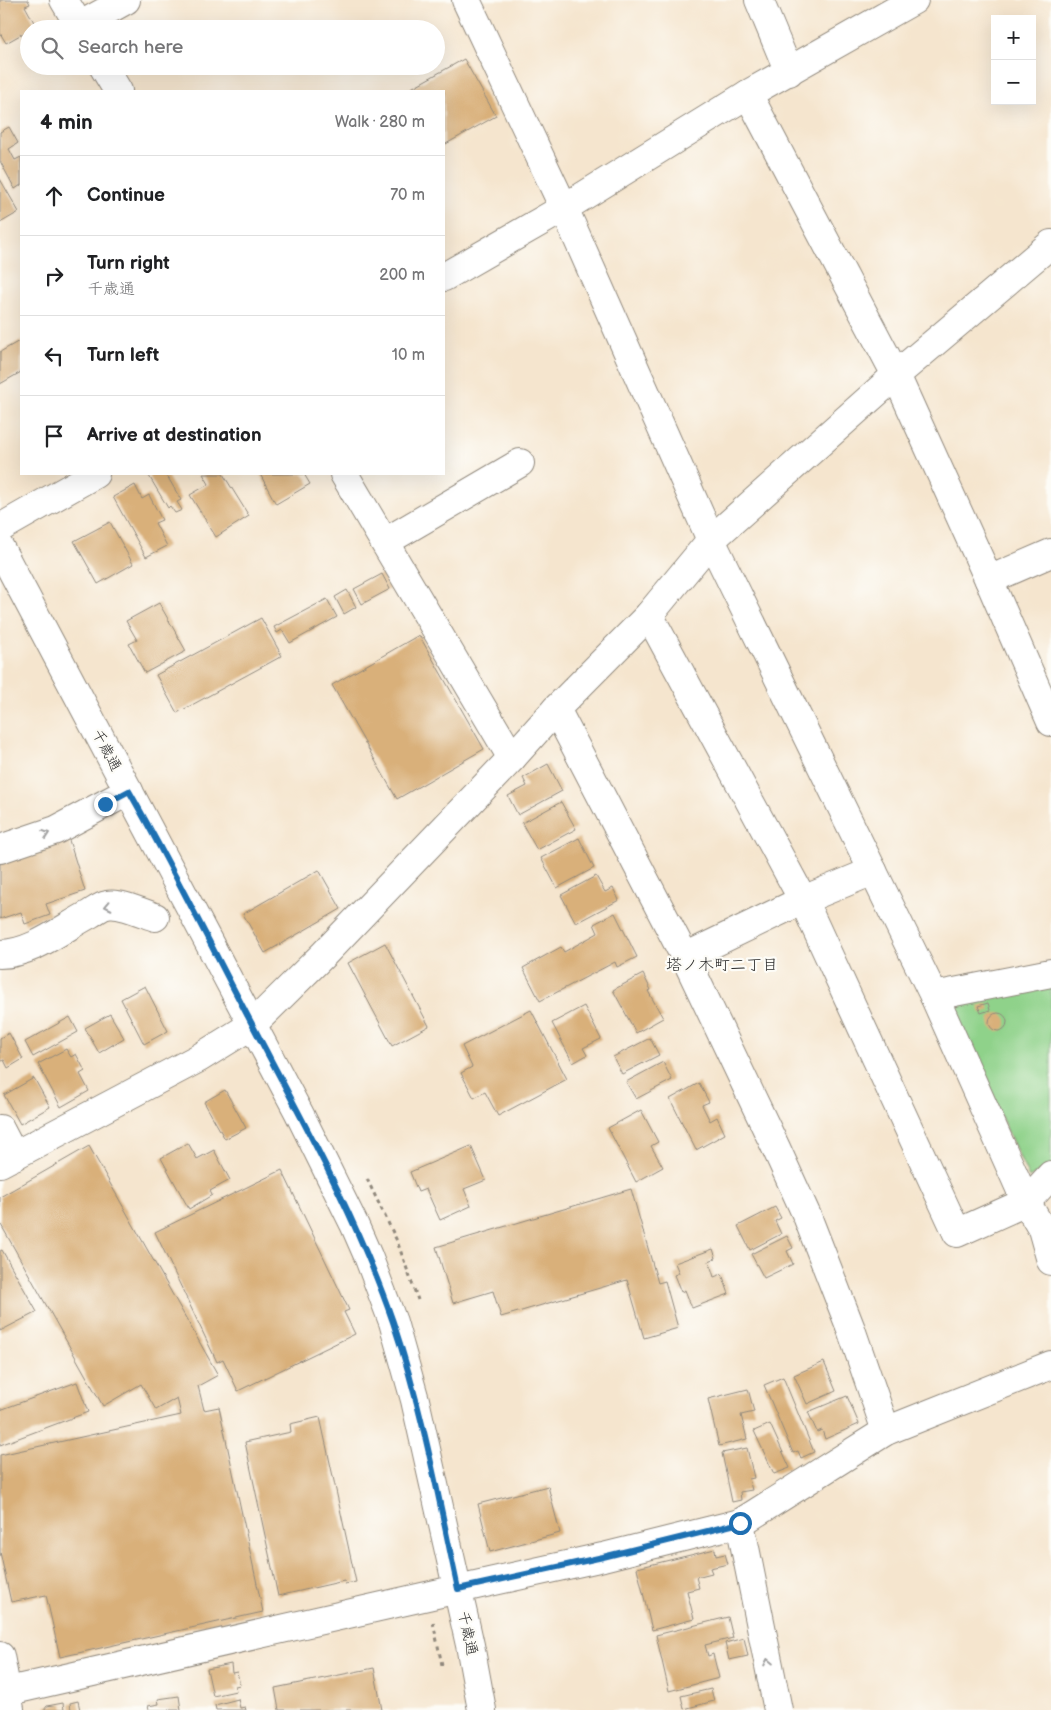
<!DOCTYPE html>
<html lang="en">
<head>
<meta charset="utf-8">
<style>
	:root { --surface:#fff; --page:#f2f2f2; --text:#202124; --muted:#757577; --line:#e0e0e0 }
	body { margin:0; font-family:"Balsamiq Sans","Klee One",sans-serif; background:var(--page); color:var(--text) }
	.controls { position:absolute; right:15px; top:15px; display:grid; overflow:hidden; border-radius:0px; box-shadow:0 5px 20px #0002 }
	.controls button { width:45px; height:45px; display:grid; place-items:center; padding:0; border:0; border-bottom:1px solid var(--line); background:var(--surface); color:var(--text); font:25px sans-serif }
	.stop { position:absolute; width:15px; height:15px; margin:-11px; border:4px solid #1f6fb2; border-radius:50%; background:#fff }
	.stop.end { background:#1f6fb2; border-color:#fff; box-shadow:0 1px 5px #0008 }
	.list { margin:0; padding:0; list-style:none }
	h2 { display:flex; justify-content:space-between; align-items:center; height:65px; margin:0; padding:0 20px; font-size:21px }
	h2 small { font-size:16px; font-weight:400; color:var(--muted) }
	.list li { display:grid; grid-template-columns:32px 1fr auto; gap:15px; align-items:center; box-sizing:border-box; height:80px; padding:0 20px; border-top:1px solid var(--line) }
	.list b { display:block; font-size:19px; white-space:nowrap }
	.list p { margin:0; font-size:16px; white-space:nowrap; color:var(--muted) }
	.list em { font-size:16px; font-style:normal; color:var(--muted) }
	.icon { flex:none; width:28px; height:28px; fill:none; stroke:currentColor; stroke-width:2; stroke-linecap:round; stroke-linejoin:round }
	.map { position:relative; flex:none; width:1051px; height:1710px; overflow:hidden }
	.search { position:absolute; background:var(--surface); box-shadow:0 5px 20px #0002; left:20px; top:20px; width:425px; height:55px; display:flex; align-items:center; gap:12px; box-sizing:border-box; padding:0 18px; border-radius:28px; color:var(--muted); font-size:19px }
	.panel { position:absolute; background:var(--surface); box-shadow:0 5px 20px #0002; left:20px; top:90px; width:425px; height:385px; border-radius:0px }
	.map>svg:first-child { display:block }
	.green { fill:#8fd28a; stroke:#5d7e5a }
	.building { fill:#d9b07a }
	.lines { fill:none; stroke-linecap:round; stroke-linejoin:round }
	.minor-casing { stroke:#90887c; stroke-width:30 }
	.path { stroke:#90887c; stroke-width:3; stroke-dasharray:4 4; stroke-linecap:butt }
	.minor { stroke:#fff; stroke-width:28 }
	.oneway { stroke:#a0a0a0 }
	.route { stroke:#1f6fb2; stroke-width:6 }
	.labels { text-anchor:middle; stroke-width:4.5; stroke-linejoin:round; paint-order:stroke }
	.street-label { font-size:15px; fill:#2b2b2b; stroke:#fdfcf7 }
	.neighbourhood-label { font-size:16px; fill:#2b2b2b; stroke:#fdfcf7 }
</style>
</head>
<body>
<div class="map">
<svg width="1051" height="1710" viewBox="0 0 1051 1710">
	<rect width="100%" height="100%" fill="#fdfcf7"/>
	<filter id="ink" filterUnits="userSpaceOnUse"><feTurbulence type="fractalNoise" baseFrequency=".02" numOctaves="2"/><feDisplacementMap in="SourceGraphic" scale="10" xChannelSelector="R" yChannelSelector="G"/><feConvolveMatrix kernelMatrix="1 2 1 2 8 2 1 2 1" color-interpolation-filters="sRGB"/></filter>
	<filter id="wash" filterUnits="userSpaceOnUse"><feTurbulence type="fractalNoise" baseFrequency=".0096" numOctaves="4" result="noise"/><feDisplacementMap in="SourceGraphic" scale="20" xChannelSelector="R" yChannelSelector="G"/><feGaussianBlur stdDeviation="1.12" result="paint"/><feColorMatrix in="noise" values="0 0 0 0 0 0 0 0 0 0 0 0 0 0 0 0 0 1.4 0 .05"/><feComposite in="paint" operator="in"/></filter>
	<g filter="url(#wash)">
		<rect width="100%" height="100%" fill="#f5e5ce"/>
		<!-- green -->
		<polygon class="green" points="1051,981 1051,1166 1029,1178 952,1010 957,1000"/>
		<g id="blocks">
			<!-- building -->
			<g class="building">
				<polygon points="0,0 28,0 30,4 25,6 36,26 6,43 0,33"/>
				<polygon points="464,59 496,116 444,145 444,91 406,91"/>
				<polygon points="9,127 18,143 9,149 15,160 21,157 21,185 15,189 0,161 0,132"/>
				<polygon points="0,179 19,212 0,223"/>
				<polygon points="21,340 21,372 0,384 0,352"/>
				<polygon points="152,474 166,474 181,500 177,502 182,510 175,513 170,506 168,508 149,476"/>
				<polygon points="203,474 223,474 249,516 216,537 190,495 209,484"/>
				<polygon points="260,474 304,474 310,484 276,504"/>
				<polygon points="135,485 142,499 149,495 162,520 155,523 167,546 146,557 113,497"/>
				<polygon points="110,522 133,564 98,584 74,541"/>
				<polygon points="382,574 390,589 362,604 354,589"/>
				<polygon points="347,590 356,607 344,614 335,597"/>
				<polygon points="327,599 337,617 290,643 282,630 277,633 274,627"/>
				<polygon points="159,603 186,651 145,673 129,644 137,640 126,621"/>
				<polygon points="261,618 282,656 177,713 156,675"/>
				<polygon points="419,635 484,749 397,799 332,685"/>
				<polygon points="548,764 562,791 518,815 508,796 527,786 523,778"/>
				<polygon points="561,802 576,829 537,850 522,823"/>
				<polygon points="68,837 85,891 46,904 50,915 25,924 21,912 0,919 0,859"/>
				<polygon points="579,838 594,868 557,888 541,858"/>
				<polygon points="319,870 341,909 265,953 243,914"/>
				<polygon points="596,876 605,892 613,888 619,900 576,923 561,895"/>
				<polygon points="615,913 637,957 617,967 615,962 540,1001 523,968 561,947 564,952 598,933 594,924"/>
				<polygon points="385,943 429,1026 392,1046 348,963"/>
				<polygon points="643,974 651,990 648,991 663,1018 636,1033 613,990"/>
				<polygon points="145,986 168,1031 144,1044 121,999"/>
				<polygon points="988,1003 990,1010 981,1013 978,1006"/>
				<polygon points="584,1006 601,1039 583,1048 587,1055 573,1063 552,1023"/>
				<polygon points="531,1010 567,1079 498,1116 485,1092 474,1098 461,1073 472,1067 462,1046"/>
				<circle cx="998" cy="1022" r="9"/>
				<polygon points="110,1014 124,1038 99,1053 85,1028"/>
				<polygon points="70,1017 78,1032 33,1057 25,1042"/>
				<polygon points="9,1033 23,1059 8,1068 4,1060 0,1062 0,1038"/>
				<polygon points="650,1038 659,1055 622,1074 613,1057"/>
				<polygon points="66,1049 71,1057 76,1054 85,1071 80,1074 89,1091 61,1107 38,1064"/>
				<polygon points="663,1062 672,1080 636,1099 626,1082"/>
				<polygon points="34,1078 50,1107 20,1124 4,1095"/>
				<polygon points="699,1083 709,1102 702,1105 710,1121 717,1117 725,1134 696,1150 670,1099"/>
				<polygon points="225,1090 246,1128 225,1139 204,1102"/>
				<polygon points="641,1110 658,1142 651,1146 663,1167 636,1182 608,1128"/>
				<polygon points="188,1143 197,1159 214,1150 230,1180 210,1191 212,1195 189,1209 161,1158"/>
				<polygon points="89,1146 218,1375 198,1386 204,1410 219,1407 263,1612 60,1657 46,1595 11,1602 0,1552 0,1455 181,1415 177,1398 156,1410 141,1384 103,1406 0,1223 0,1197"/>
				<polygon points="471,1146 486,1180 464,1189 471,1206 440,1220 426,1189 418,1192 410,1172"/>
				<polygon points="282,1170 349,1310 344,1312 355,1334 238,1391 223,1359 217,1362 155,1232"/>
				<polygon points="631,1189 658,1283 665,1281 678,1328 644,1338 627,1280 501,1317 493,1291 453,1303 436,1247"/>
				<polygon points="775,1207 781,1218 775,1221 781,1234 750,1250 738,1226"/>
				<polygon points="787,1236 793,1248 787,1251 793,1264 764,1278 751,1254"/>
				<polygon points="713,1249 716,1258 709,1261 714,1277 722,1274 729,1294 692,1308 685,1290 681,1292 674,1275 679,1273 675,1263"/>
				<polygon points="2,1250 37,1312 0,1331 0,1251"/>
				<polygon points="824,1362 836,1391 807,1404 794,1375"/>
				<polygon points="783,1377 814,1452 801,1458 798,1451 793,1453 764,1385"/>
				<polygon points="77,1382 88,1412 0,1445 0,1410"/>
				<polygon points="748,1389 754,1412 741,1415 747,1439 719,1446 708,1399"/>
				<polygon points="847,1396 859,1424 825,1439 822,1430 817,1432 808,1412"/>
				<polygon points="320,1417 356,1582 345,1584 344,1581 278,1596 245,1442 291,1432 290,1424"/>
				<polygon points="770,1424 790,1468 774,1474 754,1431"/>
				<polygon points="747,1448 754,1478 749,1479 752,1490 740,1492 741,1500 732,1502 722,1453"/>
				<polygon points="548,1486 560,1533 490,1552 478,1504"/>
				<polygon points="715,1549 716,1556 725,1554 728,1564 710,1568 712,1573 696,1577 699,1588 687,1591 694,1619 652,1630 637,1568"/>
				<polygon points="728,1617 733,1638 705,1645 708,1656 713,1654 719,1678 669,1691 656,1635"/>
				<polygon points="744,1638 748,1656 729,1660 725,1643"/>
				<polygon points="231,1664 232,1673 237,1672 240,1685 235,1686 236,1691 213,1696 207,1669"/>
				<polygon points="374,1668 382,1710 279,1710 275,1688"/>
				<polygon points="711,1689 714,1701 684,1709 681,1696"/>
				<polygon points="179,1696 181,1710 149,1710 148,1706 159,1704 158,1699"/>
				<polygon points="238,1699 240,1708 245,1707 246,1710 216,1710 215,1705"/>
				<polygon points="78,1701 80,1710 71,1710 70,1703"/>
				<polygon points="63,1703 64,1710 44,1710 47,1706"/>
			</g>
		</g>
	</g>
	<g filter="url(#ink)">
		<use href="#blocks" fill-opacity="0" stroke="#90887c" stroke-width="1"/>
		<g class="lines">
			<!-- minor casing -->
			<g class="minor-casing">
				<g id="minor">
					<polyline points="64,0 81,29"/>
					<polyline points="466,0 564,208 711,540 934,996 1026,1202 1042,1229 1051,1261"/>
					<polyline points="759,0 789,72"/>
					<polyline points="79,26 126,0"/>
					<polyline points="103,66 118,91"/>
					<polyline points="748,94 896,375 989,580 1051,722"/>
					<polyline points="444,277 564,208 748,94 914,0"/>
					<polyline points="344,474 512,758"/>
					<polyline points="0,528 95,474"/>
					<polyline points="385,542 520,463"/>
					<polyline points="0,548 299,1113 354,1224 368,1256 393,1322 415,1400 470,1645 482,1710"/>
					<polyline points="989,580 1051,553"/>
					<polyline points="649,615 803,900 957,1233 1026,1202 1051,1175"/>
					<polyline points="556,709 685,957 776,1148 807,1216 851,1329 886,1431"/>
					<polyline points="0,849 56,830 129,791"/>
					<path d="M0,954C32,954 63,928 90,914C95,911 101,906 107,905C119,902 143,913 155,917"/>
					<polyline points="685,957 803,900 873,871"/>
					<polyline points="934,996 1051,973"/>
					<polyline points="0,1129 14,1156"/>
					<polyline points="0,1163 199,1058 252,1025 324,954 512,758 556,709 649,615 711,540 896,375 1051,244"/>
					<polyline points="740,1523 778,1710"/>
					<polyline points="0,1656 10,1709"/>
					<polyline points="0,1693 458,1589 603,1557 740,1523 886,1431 1051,1365"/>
				</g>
			</g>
			<!-- path -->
			<g class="path">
				<polyline points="367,1179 397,1241 418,1300"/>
				<polyline points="433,1622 442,1665"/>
			</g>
			<!-- minor -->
			<use href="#minor" class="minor"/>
		</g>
		<!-- one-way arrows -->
		<defs><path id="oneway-chevron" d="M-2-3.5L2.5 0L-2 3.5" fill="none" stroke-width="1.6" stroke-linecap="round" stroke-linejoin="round" transform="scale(1.25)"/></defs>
		<g class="oneway">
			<use href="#oneway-chevron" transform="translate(46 834) rotate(-19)"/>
			<use href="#oneway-chevron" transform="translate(108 906) rotate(168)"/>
			<use href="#oneway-chevron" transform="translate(768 1662) rotate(-102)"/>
		</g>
	</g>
	<g class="lines" filter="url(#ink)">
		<!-- route -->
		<path class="route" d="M105,804L129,791C173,868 212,948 253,1026C304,1123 357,1218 393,1322C422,1408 439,1500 458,1589L603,1557L740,1523"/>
	</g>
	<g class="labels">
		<!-- street labels -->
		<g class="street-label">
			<text transform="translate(107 750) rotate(62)" y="5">千歳通</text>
			<text transform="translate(468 1633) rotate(78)" y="5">千歳通</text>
		</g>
		<!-- neighbourhood labels -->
		<g class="neighbourhood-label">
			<text x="722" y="970">塔ノ木町二丁目</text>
		</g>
	</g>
</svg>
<div class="controls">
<button>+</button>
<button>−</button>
</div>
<div class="stop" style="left:740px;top:1523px"></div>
<div class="stop end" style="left:105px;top:804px"></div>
<div class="search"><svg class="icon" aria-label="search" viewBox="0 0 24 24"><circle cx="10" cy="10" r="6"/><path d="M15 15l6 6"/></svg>Search here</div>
<section class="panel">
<h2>4 min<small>Walk · 280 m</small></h2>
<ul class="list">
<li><svg class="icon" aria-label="ahead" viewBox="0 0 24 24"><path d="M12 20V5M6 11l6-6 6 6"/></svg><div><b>Continue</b></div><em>70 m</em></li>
<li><svg class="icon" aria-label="right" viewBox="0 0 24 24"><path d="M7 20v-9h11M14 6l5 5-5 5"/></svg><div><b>Turn right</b><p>千歳通</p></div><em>200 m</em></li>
<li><svg class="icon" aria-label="left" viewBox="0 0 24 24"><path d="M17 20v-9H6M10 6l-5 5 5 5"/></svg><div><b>Turn left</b></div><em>10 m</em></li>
<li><svg class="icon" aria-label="arrive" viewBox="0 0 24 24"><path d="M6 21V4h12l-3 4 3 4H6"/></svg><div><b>Arrive at destination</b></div></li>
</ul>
</section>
</div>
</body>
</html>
